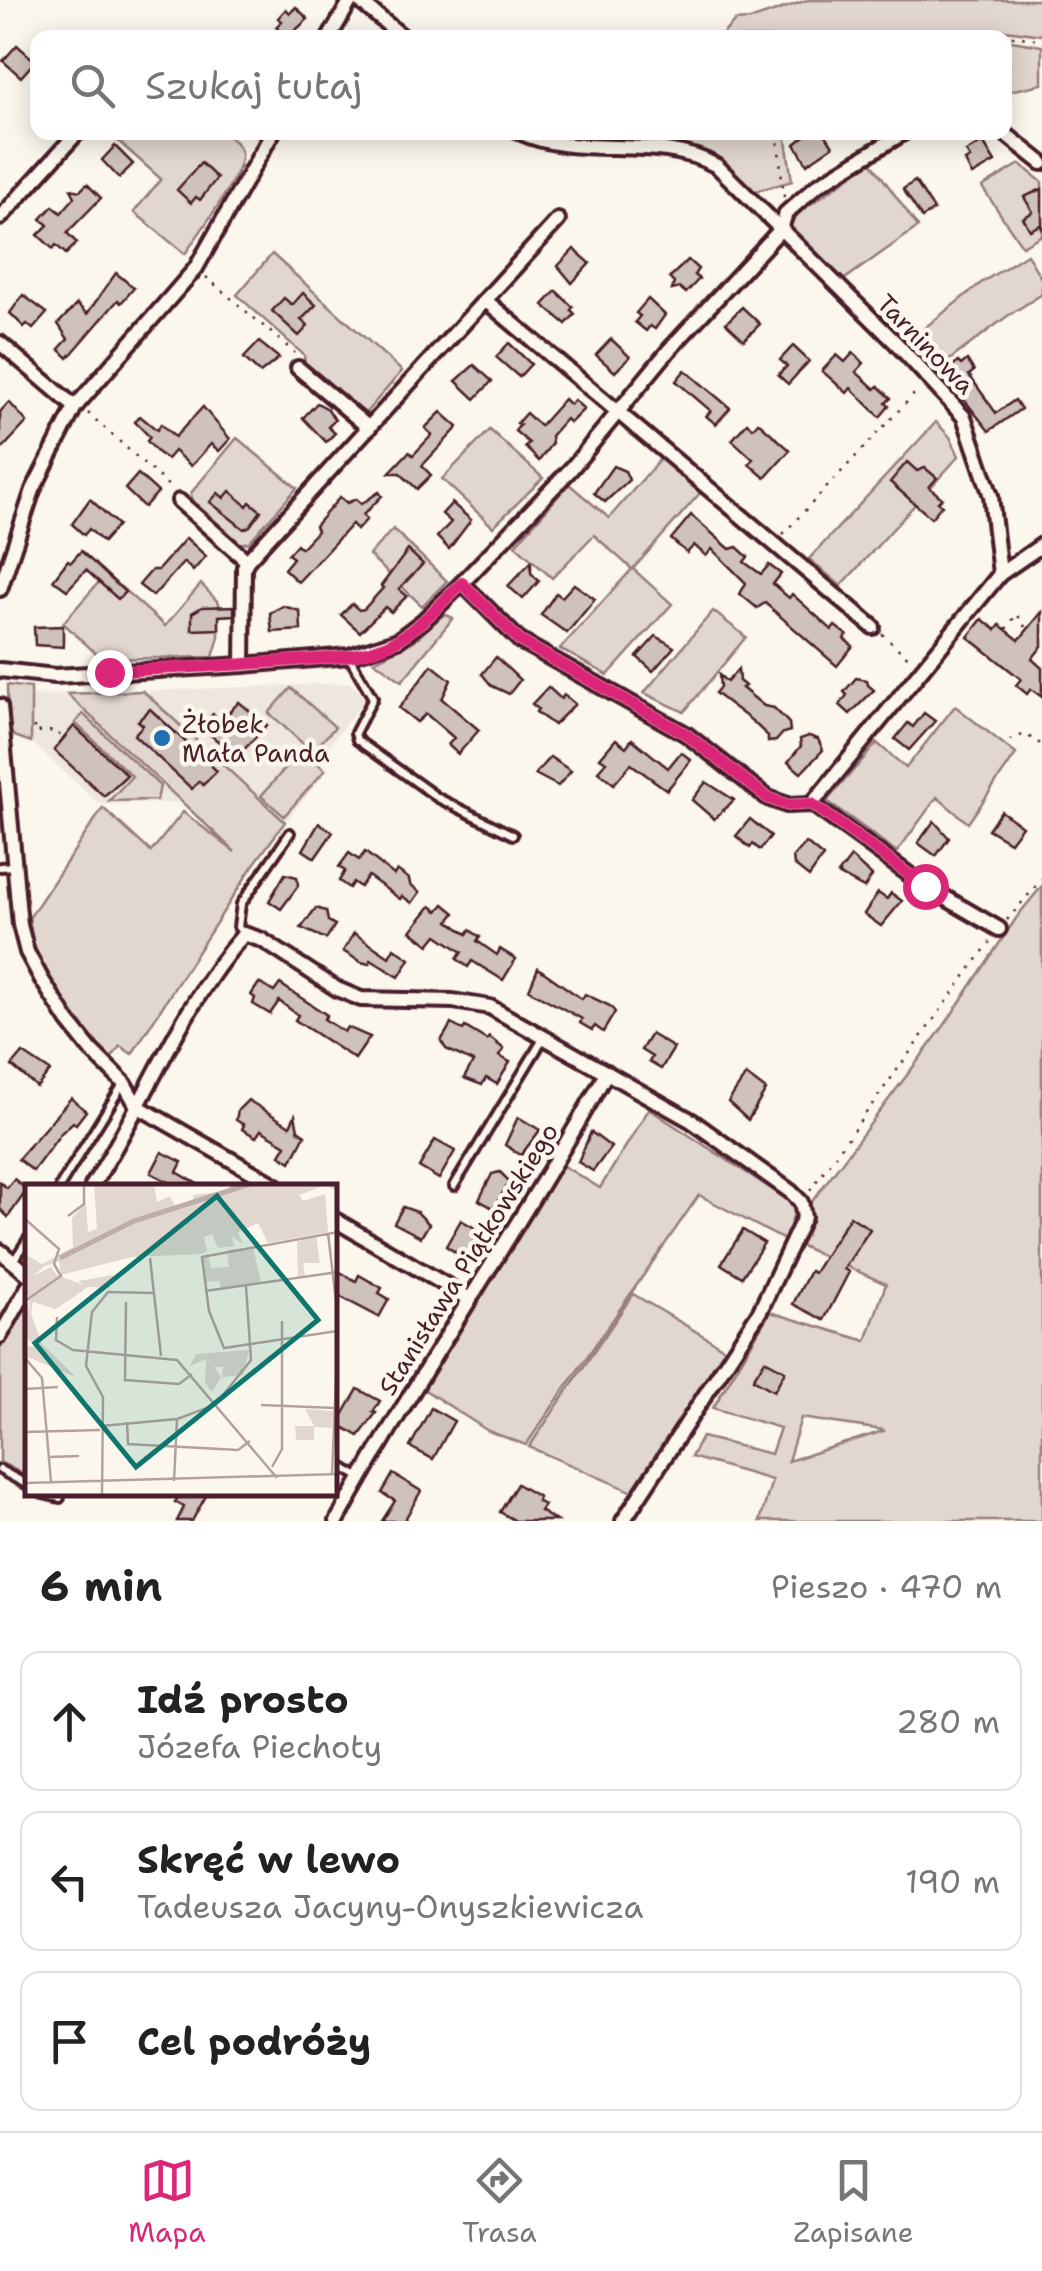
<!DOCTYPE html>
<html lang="pl">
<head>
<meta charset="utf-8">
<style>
	:root { --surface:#fff; --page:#f2f2f2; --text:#222; --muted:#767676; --line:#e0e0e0; --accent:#db2777 }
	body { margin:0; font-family:"Shantell Sans",sans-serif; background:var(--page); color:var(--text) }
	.stop { position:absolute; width:30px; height:30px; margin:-22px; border:8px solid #db2777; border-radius:50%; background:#fff }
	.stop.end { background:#db2777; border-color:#fff; box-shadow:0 2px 10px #0008 }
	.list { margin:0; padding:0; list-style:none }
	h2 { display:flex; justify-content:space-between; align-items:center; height:130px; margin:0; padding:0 40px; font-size:42px }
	h2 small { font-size:32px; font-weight:400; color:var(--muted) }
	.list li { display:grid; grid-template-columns:65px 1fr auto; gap:30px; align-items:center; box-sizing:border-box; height:140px; margin:0 20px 20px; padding:0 20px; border:2px solid var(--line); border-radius:20px }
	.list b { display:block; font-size:38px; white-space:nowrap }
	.list p { margin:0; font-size:32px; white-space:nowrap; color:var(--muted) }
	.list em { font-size:32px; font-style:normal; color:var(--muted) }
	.icon { flex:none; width:55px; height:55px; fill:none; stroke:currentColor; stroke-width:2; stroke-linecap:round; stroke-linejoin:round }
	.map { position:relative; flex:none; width:1042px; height:1521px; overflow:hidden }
	.search { position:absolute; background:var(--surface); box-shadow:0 5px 25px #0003; left:30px; right:30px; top:30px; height:110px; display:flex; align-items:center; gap:25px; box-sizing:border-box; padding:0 35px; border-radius:20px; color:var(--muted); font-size:38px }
	.sheet { height:610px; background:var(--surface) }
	nav { display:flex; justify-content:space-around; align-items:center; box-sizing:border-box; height:140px; border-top:2px solid var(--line); background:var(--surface); font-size:28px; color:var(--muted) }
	nav a { display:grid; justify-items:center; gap:5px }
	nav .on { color:var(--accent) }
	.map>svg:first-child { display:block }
	.built { fill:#eee7de }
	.green { fill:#e2d7d0; stroke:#967b7e; stroke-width:2.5; fill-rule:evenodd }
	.building { fill:#cfc2bc; stroke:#4a1f2b; stroke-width:2.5 }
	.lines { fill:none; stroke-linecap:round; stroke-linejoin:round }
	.lane-casing { stroke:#4a1f2b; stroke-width:14 }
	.street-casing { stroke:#4a1f2b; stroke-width:20 }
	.path { stroke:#4a1f2b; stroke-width:2.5; stroke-dasharray:2.5 8; stroke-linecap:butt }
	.lane { stroke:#fbf7ec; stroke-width:6 }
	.street { stroke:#fbf7ec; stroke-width:12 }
	.route { stroke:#db2777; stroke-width:12 }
	.poi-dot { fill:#1f6fb2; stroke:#fbf7ec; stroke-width:4 }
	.labels { text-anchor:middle; stroke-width:9; stroke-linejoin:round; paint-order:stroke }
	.street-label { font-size:25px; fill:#4a1f2b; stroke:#fbf7ec }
	.poi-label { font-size:25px; fill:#4a1f2b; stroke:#fbf7ec; text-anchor:start }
	.inset-river { fill:none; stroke:#bfadaa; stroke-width:5 }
	.inset-road { fill:none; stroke:#b4a19f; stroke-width:2.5 }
	.view { fill:#0f766e; fill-opacity:0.15; stroke:#0f766e; stroke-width:5 }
	.inset-edge { fill:none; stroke:#4a1f2b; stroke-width:5 }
</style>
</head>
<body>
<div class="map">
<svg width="1042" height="1521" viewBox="0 0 1042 1521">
	<rect width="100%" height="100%" fill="#fbf7ec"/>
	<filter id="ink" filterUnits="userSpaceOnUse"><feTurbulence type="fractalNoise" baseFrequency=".01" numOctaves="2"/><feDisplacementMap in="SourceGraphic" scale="20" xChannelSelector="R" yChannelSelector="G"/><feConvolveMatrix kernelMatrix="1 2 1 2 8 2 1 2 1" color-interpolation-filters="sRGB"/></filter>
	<g filter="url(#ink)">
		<!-- built -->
		<g class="built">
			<polygon points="349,683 366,697 319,760 328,770 285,822 143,691"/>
			<polygon points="67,694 181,803 99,804 31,742 30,696"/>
		</g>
		<!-- green -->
		<g class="green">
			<polygon points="807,0 1042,0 1042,35 1005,30 908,38 720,37 735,21 750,20"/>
			<polygon points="1005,40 1042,46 1042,84 1005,92"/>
			<polygon points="547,132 785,133 792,181 748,193 700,150 546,137"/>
			<path d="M109,133H225C232,139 243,146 241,158C238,181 199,233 185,254L134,212L161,179Z"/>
			<polygon points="871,162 918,227 842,281 787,227 801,211"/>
			<polygon points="1020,164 1042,182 1042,235 1022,246 982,187"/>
			<polygon points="272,254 402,371 362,417 305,365 304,355 237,295"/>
			<polygon points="1027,254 1042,280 1042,294 1006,317 931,374 903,345 981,283"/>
			<polygon points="936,422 950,437 959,456 841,586 809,559"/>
			<polygon points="490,430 543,478 493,527 442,479"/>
			<polygon points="237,438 297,488 249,542 240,544 192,503 191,493"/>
			<polygon points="661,458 701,492 633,569 672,604 608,675 560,649 632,569 594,535 552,578 515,545 569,484 609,518"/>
			<polygon points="393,529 447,581 422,606 369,555"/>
			<polygon points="99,582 114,595 121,587 165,626 201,584 219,603 219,637 213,657 102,659 63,623"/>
			<polygon points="713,611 746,637 684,712 644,693"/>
			<polygon points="444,614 453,618 402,681 374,661 414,641"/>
			<polygon points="7,685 31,688 31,742 14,736 8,730"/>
			<polygon points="291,688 335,727 312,752 269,713"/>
			<polygon points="143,691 285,822 252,867 132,1054 120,1046 111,1059 86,1036 35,954 29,918 103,808 151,852 183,812 235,852 67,694"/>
			<polygon points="955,706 1016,754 968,823 937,797 897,852 827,801 877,743 906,768"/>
			<polygon points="83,714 160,786 157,800 109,801 132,776 75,723"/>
			<polygon points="302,749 325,770 284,816 261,796"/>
			<path d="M1042,886V1521H760L772,1480L691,1457L702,1437L771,1454L780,1428L713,1408L770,1312L866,1341L886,1284L799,1245L811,1217L810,1204L944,1026L1019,914ZM801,1418L883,1430L884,1431L788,1461Z"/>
			<polygon points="649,1109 796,1205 786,1241 699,1195 526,1445 488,1431 422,1388 560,1164 600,1188"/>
			<polygon points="633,1294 727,1350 635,1493 529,1447"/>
			<polygon points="27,1300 27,1465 23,1474 0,1462 0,1349"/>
		</g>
		<!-- building -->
		<g class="building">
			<polygon points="296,7 308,19 287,38 276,27 282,21 278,18 286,9 290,13"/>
			<polygon points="17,45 35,61 21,77 3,61"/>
			<polygon points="810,132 824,132 833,146 807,164 795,144"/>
			<polygon points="983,142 995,162 972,175 965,161 970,158 966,152"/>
			<polygon points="115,146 133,164 119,178 102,160"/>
			<polygon points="201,163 217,178 200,200 196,197 191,203 177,190"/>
			<polygon points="915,181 934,210 922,218 903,189"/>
			<polygon points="87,184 101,198 67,233 77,243 66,254 56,245 53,249 38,235 48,225 41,219 53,206 61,213 75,197 71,189 80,191"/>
			<polygon points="1042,189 1042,228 1040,225 1030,230 1023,218 1033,212 1024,197"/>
			<polygon points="574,249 590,263 572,283 558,266"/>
			<polygon points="688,260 698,269 694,275 699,279 686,293 680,288 672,290 674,283 669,278"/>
			<polygon points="116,273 134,288 121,303 118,300 68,358 59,349 68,339 58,324 77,304 87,314"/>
			<polygon points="556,291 573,307 571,310 575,314 566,324 543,305"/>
			<polygon points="303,293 316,305 301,320 308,326 299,336 272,311 284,298 292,305"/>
			<polygon points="23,295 47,313 33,329 27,324 24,327 10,313"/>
			<polygon points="648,299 665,315 655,329 650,326 646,331 635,322 640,316 636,313"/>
			<polygon points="742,307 760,324 744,340 726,323"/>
			<polygon points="611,339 630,357 615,372 596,355"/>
			<polygon points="259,342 279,358 260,373 244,358"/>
			<polygon points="509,343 531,364 519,377 496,357"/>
			<polygon points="793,346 809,361 788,384 778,375 787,366 780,360"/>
			<polygon points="853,353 864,363 856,372 875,389 878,386 891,398 886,403 889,406 880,417 851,388 847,393 822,371 837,355 845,362"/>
			<polygon points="967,360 974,371 969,375 996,413 1015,400 1021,409 989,431 943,373 958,362 961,365"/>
			<polygon points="474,365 492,381 475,399 456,381"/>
			<polygon points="685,370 730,408 716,424 706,416 711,411 676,381"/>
			<polygon points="564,399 570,405 574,400 584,409 570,423 566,419 551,436 552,443 539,461 525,447 529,443 515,431 520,425 517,423 526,413 540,426"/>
			<polygon points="9,402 27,422 0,451 0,412"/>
			<polygon points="317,403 328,409 335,420 328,427 335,433 326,442 303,418"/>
			<polygon points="203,407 230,439 219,451 211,444 191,466 174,451 167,459 158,453 147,441 150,437 135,422 140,416 157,430 161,424 175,437"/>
			<polygon points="441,412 458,427 422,466 431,475 417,489 400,473 389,473 409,452 413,455 432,435 425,428"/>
			<polygon points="758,422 790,450 765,478 749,464 753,459 732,440 747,423 753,428"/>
			<polygon points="907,462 917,471 925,468 937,478 929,487 942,498 938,502 942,505 931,518 890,482"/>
			<polygon points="613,466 625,471 629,480 605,502 594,493"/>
			<polygon points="138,474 158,492 144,507 125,489"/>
			<polygon points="230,491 247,506 250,502 261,511 250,526 244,529 210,502 218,493 224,498"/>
			<polygon points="379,492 382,496 363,515 367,519 357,530 352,524 298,582 284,569 293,558 288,554 297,544 301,548 317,531 315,526 340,497 347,503 356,499 361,504"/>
			<polygon points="90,499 118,525 103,542 89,529 84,535 72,524"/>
			<polygon points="452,503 471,520 449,549 437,537 451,522 442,514"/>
			<polygon points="691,515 730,549 737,547 748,557 744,562 761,574 769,565 781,574 773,584 789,598 792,594 832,630 835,626 847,635 844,639 853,646 837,666 765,603 757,608 740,594 746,583 712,549 706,556 694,545 687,553 671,539"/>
			<polygon points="186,538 206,556 193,571 184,562 153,596 139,585 152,570 158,570"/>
			<polygon points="408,550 423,564 399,589 407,596 391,612 385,607 360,632 341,615 352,604 359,610 364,609 383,588 381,586"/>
			<polygon points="81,551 125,592 118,599 86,570 67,590 53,580 68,560 71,562"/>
			<polygon points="531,562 531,573 539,581 523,599 508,586"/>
			<polygon points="574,584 595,599 567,633 541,615 556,593 562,597"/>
			<polygon points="234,606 234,615 219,616 219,629 192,630 192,613 202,607"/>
			<polygon points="283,606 300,611 301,630 272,632 270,613"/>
			<polygon points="1042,612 1042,646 1032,659 1042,668 1042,697 1031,689 1027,694 1016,685 1021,679 968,637 982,619 996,630 1000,625 1019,640"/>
			<polygon points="63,626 63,647 35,645 34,627"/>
			<polygon points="656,636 674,647 653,671 637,657"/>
			<polygon points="496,657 520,680 509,694 492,686 482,674"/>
			<polygon points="432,665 451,680 442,699 479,730 458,754 448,745 454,738 426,714 417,722 399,708"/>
			<polygon points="738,669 739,681 745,686 742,688 764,706 774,708 789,723 790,731 783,733 776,741 768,742 768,736 752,721 715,693 720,687 719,675 727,682"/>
			<polygon points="856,678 867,680 868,685 874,690 850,714 840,705 847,695 844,692"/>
			<polygon points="548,687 561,699 564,695 575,704 554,725 536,712 538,709 532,704"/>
			<polygon points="239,702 267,725 237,757 201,727 213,714 221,721"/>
			<polygon points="150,709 217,771 203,785 199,781 192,789 134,735 143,725 138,721"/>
			<polygon points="924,713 935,721 909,750 895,739 908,723 913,727"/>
			<polygon points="74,726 127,775 104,796 54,750"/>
			<polygon points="809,736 818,739 823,750 801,773 788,762 801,746 800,739"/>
			<polygon points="616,739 626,747 632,739 668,768 681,752 691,760 667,790 631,764 614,784 598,771 606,762 600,758"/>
			<polygon points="550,757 571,771 558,786 535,774"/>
			<polygon points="706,782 734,800 714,819 692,800"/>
			<polygon points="1001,811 1022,826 1010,842 988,829"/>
			<polygon points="750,819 771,836 760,850 753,844 750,848 736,836"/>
			<polygon points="934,821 949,838 936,856 918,843"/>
			<polygon points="319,823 333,832 315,858 303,850"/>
			<polygon points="806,843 823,857 809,877 794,865 793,857"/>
			<polygon points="365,852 394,875 397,870 409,879 410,884 420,892 412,903 402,896 400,899 368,876 360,887 353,882 349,888 339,881 345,871 339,867 349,853 359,860"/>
			<polygon points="851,857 872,876 864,888 838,874"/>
			<polygon points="285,874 297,877 298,886 281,909 269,901"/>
			<polygon points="878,893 887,899 891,893 902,901 881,926 864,914"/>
			<polygon points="444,904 455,913 449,921 467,934 470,930 480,937 477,941 497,955 500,949 516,959 503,980 472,961 468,967 457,959 462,952 437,935 429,945 411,931 431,906 438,911"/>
			<polygon points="316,908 326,911 328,921 335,925 326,939 301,928"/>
			<polygon points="354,933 389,957 394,948 410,959 399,977 371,960 369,964 361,962 343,951"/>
			<polygon points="538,968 582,999 585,994 610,1006 615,1012 603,1032 595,1026 592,1030 580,1023 582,1019 529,990"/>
			<polygon points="259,983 274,992 280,984 327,1015 324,1019 344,1032 347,1027 370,1037 355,1059 295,1020 298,1015 279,1001 270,1014 253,1004 255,998 251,995"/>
			<polygon points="451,1024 463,1030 465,1027 487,1040 489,1037 504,1049 499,1056 510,1062 497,1084 486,1078 482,1085 464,1078 473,1062 446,1049 441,1041"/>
			<polygon points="651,1034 674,1048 661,1069 649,1062 652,1057 641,1050"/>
			<polygon points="23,1053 50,1071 37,1087 12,1066"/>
			<polygon points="746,1075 766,1090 748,1120 728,1102"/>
			<polygon points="71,1098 86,1111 76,1124 73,1122 61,1133 33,1171 18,1159"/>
			<polygon points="248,1100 290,1126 295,1115 298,1130 305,1135 291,1162 280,1155 286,1145 261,1130 256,1137 242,1129 244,1125 236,1120 238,1110"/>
			<polygon points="518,1117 540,1130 521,1155 505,1145"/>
			<polygon points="591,1132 611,1147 593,1171 578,1162"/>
			<polygon points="435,1140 455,1151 439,1179 419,1167"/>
			<polygon points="162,1152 182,1162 177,1172 201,1186 177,1186 151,1173"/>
			<polygon points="500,1172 510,1182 493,1208 479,1200 492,1174"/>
			<polygon points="14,1179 27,1190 8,1217 0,1209 0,1182 7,1188"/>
			<polygon points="403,1207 417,1212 429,1224 421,1237 394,1223"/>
			<polygon points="850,1216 870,1229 844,1269 849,1272 824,1320 793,1304 810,1271 814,1273"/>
			<polygon points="461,1220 480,1231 464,1258 446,1246"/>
			<polygon points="743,1230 764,1243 742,1277 721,1264"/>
			<polygon points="335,1269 356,1281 359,1275 382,1288 379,1293 389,1299 379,1317 335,1294"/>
			<polygon points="765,1360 785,1371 774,1391 753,1379"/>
			<polygon points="358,1389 380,1401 373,1412 376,1413 359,1436 338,1424"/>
			<polygon points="431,1408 454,1421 433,1459 410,1447"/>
			<polygon points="393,1474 421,1491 404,1521 382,1521 395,1501 382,1493"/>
			<polygon points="517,1484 539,1497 537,1501 544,1505 540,1511 556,1521 516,1521 500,1512"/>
			<polygon points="180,1494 207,1494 192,1521 177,1521 184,1507 175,1502"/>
		</g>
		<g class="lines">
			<!-- lane casing -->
			<g class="lane-casing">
				<g id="lane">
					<polyline points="349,657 373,698 355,733 357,740 438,798 513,835"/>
					<polyline points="0,867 13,866"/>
					<polyline points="243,933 238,927 241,904 290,833"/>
					<polyline points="60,1186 123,1084"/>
					<polyline points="454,1186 543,1039"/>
					<polyline points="13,1262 28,1239"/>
					<polyline points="335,1463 359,1477"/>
					<polyline points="0,1470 28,1485"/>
					<polyline points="43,1494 60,1498"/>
				</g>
			</g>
			<!-- street casing -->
			<g class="street-casing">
				<g id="street">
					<polyline points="358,0 404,38"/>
					<polyline points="329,38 351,0"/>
					<path d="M519,132C582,161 656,132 717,166L896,343L964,417L991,496L1000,574L812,804"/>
					<polyline points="1003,132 1042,163"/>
					<polyline points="0,218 78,132"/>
					<polyline points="485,300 558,220"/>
					<polyline points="0,343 75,407"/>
					<polyline points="298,368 369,428"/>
					<polyline points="179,501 247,561"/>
					<polyline points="1000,574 1042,545"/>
					<polyline points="462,583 520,641 686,734 768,798 787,805 812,804 925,886 999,929"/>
					<polyline points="0,589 33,490 75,407 196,268 273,132"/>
					<polyline points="243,665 244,567 247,561 485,300 873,627"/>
					<polyline points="0,670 55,676 243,665 349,656 398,640 423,621 462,583 571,469 669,350 781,229 786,213 818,185 905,132"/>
					<polyline points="0,706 20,925 27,952 42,980 68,1021 91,1050 124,1083 137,1106 277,1186"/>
					<path d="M92,1186C145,1104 179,1008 244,934L262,940L337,989L361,999L453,1001L490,1007L692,1121L791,1192L801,1202L804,1217L760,1311L623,1521"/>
					<polyline points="335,1220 468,1298"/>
					<polyline points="0,1251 28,1274"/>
					<polyline points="0,1336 28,1287"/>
					<path d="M337,1521C421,1368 522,1225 607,1072"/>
				</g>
			</g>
			<!-- path -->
			<g class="path">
				<polyline points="970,38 1006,35 1042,40"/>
				<polyline points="777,132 784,197"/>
				<polyline points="206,277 295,353"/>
				<polyline points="88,413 171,488"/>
				<polyline points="783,534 918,390"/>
				<polyline points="1006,629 1017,614 1027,630"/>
				<polyline points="882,634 913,662"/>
				<polyline points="34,726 34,732 55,731 64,739"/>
				<polyline points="1010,740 1025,734 1042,745"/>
				<polyline points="1007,920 1042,879"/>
				<polyline points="810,1190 990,942"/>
			</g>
			<!-- lane -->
			<use href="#lane" class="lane"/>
			<!-- street -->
			<use href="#street" class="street"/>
		</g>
	</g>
	<g class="lines" filter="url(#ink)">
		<!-- route -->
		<path class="route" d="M109,672C168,668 227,666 286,661C324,658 366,659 399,639C423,624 442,602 462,583L520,641L686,734L768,798L787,805L812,804L925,886"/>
	</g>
	<!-- markers -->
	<circle class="poi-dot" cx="162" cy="738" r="10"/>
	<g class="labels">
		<!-- street labels -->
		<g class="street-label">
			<text transform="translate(926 344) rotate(46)" y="9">Tarninowa</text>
			<text transform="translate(468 1259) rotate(-58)" y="9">Stanisława Piątkowskiego</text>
		</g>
		<!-- poi labels -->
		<g class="poi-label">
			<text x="182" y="733">Żłobek<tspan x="182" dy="29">Mała Panda</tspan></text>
		</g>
	</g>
	<!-- overview -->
	<g transform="translate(25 1184)">
		<rect width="312" height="312" fill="#fbf7ec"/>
		<path d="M69,0H129L132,18L145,12L151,24L168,19V11L204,7V0H312V8L301,1L274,11L278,17L300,10L303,48L243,59L233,39L213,48L218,60L206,52L210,62L193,64L187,50L179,53L182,67L176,70L107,73L36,91L34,77L20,82L8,92L26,83L32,91L59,101L53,97L88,91V96L82,97L85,104L63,103L31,125L8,118L6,130L0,100V62V70L17,80L48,63L47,34L61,19L63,48L72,45ZM291,51L295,79H278L280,91L273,93L272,58ZM228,63L236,99L196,104L194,97L181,98L178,72L183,69L186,84L204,83L202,66ZM2,118L17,160L51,193L0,172V163L10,162L0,152ZM224,166L218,191L197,193L198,183H189L196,193L187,208L180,199L181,175L165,182L171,170ZM280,225L308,227L307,244L289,243V256H271L270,242H289Z" fill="#e2d7d0"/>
		<path class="inset-river" d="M35,74L109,37L225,0"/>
		<path class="inset-road" d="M43,32L59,20V0M0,35L34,65L29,80L36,92L0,117M303,49L313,135M125,74L136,172M180,107L313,88M101,118L100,196L154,200L167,190M32,133L31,156L48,166L152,176L252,294M312,147L199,164L184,127L177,73L313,48M0,174L17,194L26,298M0,205L33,203M236,221L310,224M102,238L103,260L213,266L225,257M76,242L152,235L190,221L226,176L221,102M0,248L75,246M24,273L54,272M247,283L257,265V137M307,290L313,147M149,297L152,235M0,299L313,290M77,312L78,213L61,182L67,128L83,108L128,109"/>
		<path class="view" d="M192,12L293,136L111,283L10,159Z"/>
		<rect width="312" height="312" class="inset-edge"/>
	</g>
</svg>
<div class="stop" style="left:925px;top:886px"></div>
<div class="stop end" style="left:109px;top:672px"></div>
<div class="search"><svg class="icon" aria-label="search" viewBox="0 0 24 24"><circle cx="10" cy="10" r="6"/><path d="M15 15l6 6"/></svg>Szukaj tutaj</div>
</div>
<section class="sheet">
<h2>6 min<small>Pieszo · 470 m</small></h2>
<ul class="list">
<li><svg class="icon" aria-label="ahead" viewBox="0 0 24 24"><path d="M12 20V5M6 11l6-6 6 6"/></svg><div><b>Idź prosto</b><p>Józefa Piechoty</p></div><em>280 m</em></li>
<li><svg class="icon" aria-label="left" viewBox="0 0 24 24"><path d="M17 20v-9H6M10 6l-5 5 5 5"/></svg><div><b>Skręć w lewo</b><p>Tadeusza Jacyny-Onyszkiewicza</p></div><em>190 m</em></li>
<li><svg class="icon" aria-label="arrive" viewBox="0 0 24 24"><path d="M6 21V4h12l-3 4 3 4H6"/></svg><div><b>Cel podróży</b></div></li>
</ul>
</section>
<nav>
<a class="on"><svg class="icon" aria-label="map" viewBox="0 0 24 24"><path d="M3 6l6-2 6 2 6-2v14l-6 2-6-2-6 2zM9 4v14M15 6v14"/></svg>Mapa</a>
<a><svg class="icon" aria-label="directions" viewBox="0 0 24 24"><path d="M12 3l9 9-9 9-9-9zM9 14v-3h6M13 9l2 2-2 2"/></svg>Trasa</a>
<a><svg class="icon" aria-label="saved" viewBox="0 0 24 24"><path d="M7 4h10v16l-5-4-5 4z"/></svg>Zapisane</a>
</nav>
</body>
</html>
